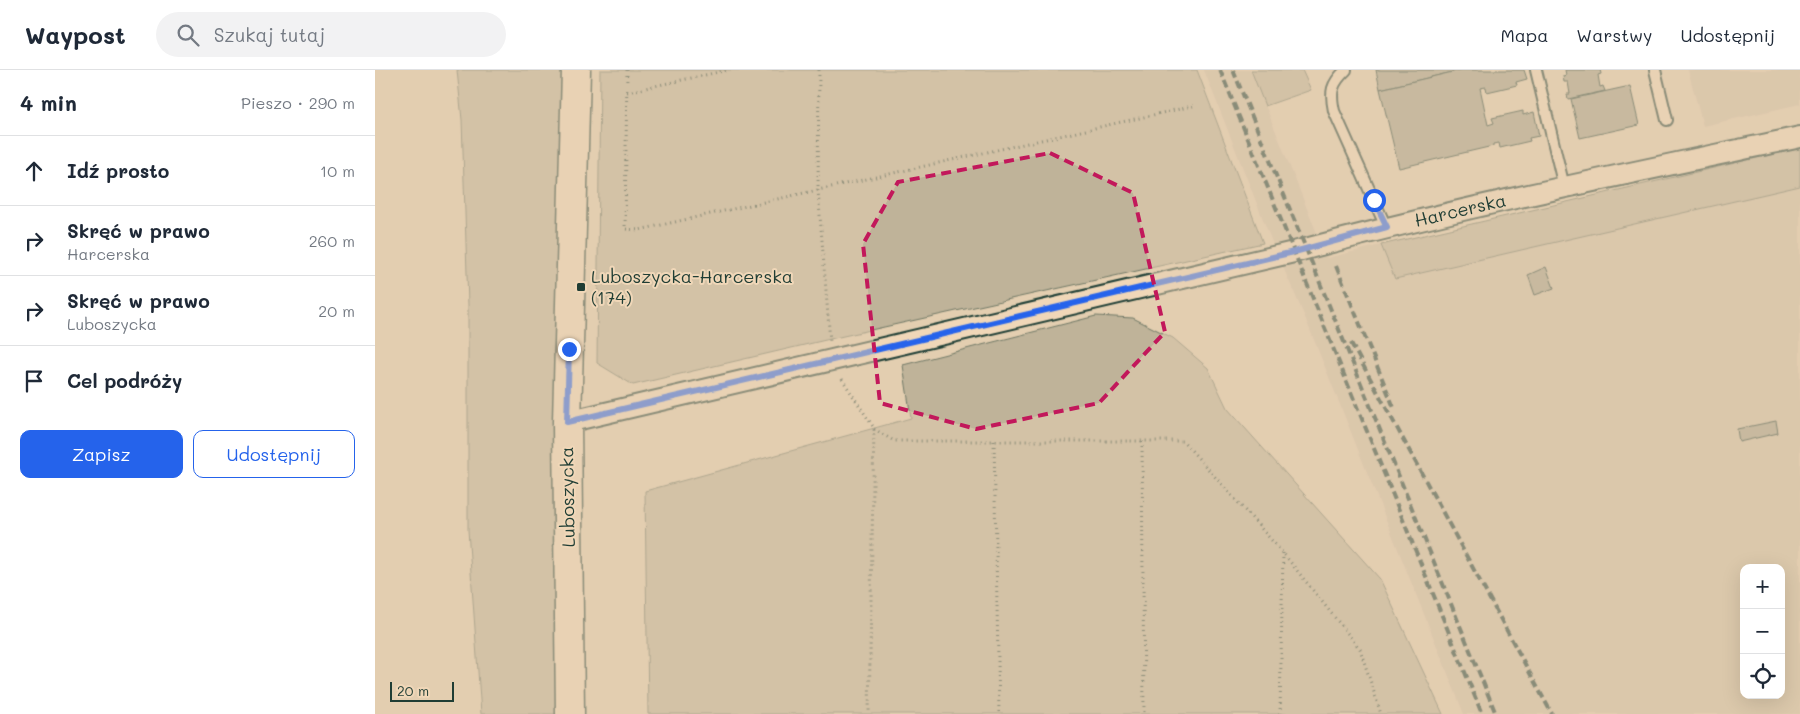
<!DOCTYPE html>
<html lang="pl">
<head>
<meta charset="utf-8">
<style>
	:root { --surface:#fff; --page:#f2f2f3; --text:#1f2937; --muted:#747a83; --line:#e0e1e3; --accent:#2563eb }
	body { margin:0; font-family:Mali,sans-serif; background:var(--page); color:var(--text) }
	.controls { position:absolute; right:15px; bottom:15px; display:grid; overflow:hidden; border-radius:10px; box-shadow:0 5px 20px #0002 }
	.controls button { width:45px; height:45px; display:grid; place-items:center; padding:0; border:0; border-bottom:1px solid var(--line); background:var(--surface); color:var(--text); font:25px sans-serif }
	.scale { position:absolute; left:15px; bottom:12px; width:64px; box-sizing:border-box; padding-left:5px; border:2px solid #1f3d34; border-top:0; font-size:14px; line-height:18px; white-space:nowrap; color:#1f3d34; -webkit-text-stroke:4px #f0d7b8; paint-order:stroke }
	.stop { position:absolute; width:15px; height:15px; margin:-11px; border:4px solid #2563eb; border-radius:50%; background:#fff }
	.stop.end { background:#2563eb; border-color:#fff; box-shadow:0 1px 5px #0008 }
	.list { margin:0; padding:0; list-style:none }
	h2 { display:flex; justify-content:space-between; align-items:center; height:65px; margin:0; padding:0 20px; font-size:21px }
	h2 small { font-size:16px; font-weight:400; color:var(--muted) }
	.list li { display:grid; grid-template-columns:32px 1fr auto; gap:15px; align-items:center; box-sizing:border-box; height:70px; padding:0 20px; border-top:1px solid var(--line) }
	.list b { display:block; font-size:19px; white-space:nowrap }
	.list p { margin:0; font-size:16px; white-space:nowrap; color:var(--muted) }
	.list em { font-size:16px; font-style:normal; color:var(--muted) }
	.actions { display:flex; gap:10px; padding:15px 20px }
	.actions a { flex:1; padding:11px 0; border:1px solid var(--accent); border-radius:10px; text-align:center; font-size:18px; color:var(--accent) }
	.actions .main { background:var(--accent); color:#fff }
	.icon { flex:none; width:28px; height:28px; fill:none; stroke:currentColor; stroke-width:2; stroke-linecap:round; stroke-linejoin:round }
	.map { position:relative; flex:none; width:1425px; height:644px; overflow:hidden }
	header { display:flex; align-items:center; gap:30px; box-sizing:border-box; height:70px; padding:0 25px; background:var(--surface); border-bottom:1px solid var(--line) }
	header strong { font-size:24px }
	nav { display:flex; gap:28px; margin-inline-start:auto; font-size:18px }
	.search { width:350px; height:45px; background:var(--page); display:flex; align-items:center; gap:12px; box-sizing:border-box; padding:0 18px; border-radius:28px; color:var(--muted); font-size:19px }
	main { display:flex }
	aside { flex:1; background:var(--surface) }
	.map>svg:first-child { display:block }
	.built { fill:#d1c0a5; fill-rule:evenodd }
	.green { fill:#bfb399; stroke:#6f7866 }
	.building { fill:#a6a18a; stroke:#1f3d34 }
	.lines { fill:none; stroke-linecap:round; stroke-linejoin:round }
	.lane-casing { stroke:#1f3d34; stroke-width:14 }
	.street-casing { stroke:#1f3d34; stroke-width:24 }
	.secondary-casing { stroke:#1f3d34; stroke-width:31 }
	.path { stroke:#1f3d34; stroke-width:3; stroke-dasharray:1 4; stroke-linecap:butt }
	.lane { stroke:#f0d7b8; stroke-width:10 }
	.street { stroke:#f0d7b8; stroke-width:20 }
	.secondary { stroke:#f0d7b8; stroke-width:28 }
	.rail { stroke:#1f3d34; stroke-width:4; stroke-dasharray:8 4; stroke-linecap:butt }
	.route { stroke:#2563eb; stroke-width:6 }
	.marked { fill:none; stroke:#c2185b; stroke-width:4; stroke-dasharray:10 6; stroke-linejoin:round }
	.poi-dot { fill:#1f3d34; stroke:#f0d7b8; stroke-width:2 }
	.labels { text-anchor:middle; stroke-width:4; stroke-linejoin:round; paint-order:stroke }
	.street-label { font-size:18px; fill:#1f3d34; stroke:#f0d7b8 }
	.poi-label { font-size:18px; fill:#1f3d34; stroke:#f0d7b8; text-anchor:start }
</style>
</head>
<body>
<header>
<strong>Waypost</strong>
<div class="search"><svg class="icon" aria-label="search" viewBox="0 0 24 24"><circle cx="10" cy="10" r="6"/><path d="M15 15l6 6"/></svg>Szukaj tutaj</div>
<nav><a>Mapa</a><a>Warstwy</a><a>Udostępnij</a></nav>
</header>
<main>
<aside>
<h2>4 min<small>Pieszo · 290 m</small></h2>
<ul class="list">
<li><svg class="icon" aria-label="ahead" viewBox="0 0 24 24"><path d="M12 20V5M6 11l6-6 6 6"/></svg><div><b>Idź prosto</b></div><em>10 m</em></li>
<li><svg class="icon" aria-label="right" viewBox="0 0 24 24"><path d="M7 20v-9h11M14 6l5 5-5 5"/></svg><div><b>Skręć w prawo</b><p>Harcerska</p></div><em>260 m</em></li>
<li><svg class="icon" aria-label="right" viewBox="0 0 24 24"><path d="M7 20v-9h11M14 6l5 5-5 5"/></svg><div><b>Skręć w prawo</b><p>Luboszycka</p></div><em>20 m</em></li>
<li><svg class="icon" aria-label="arrive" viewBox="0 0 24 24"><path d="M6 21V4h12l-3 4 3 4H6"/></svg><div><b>Cel podróży</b></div></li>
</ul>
<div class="actions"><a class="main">Zapisz</a><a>Udostępnij</a></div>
</aside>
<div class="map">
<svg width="1425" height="644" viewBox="0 0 1425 644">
	<rect width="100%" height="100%" fill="#e3ceb0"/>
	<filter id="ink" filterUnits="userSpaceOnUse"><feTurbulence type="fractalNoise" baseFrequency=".02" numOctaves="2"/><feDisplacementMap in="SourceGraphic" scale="10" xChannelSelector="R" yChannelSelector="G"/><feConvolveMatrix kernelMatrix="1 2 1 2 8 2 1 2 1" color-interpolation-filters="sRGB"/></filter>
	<g filter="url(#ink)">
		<!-- built -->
		<g class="built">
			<path d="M829,0H876L952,188L1006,175L1020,209L1425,116V644H1089L929,245L897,172ZM1369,498H1406V625H1369Z"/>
			<polygon points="1313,0 1425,0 1425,34 1328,56"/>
		</g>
		<!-- green -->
		<g class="green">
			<polygon points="82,0 201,0 195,644 106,644 93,460 93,235 87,50"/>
			<polygon points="225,0 822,0 888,173 455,269 258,315 222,293"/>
			<polygon points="876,0 927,0 936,20 890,36"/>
			<polygon points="1425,78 1425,116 1020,209 1006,175"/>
			<polygon points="721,246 758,248 798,268 833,298 852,338 1005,509 1068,644 273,644 270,421 536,348 528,295"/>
		</g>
		<!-- building -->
		<g class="building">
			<polygon points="1001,0 1086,0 1005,19"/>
			<polygon points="1086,0 1149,0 1152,9 1141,12 1142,15 1112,22 1111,17 1105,18 1113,55 1119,53 1117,48 1148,41 1148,45 1159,42 1164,66 1154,68 1155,71 1125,78 1124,73 1118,74 1118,76 1024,98 1005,19"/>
			<polygon points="1190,0 1225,0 1226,4 1223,5 1225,17 1228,16 1230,21 1193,29 1192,24 1195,24 1193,12 1189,12 1188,6 1191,5"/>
			<polygon points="1255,16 1264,55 1205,68 1196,29"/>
			<polygon points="1171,197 1179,218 1160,225 1153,205"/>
			<polygon points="1401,351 1403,363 1364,372 1362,359"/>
		</g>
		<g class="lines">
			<!-- lane casing -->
			<g class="lane-casing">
				<g id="lane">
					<path d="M971,0C956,14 955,22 959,41L1011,157"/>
					<polyline points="1161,0 1189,117"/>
					<polyline points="1280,0 1292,50"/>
				</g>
			</g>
			<!-- street casing -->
			<g class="street-casing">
				<g id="street">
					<path id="s1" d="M192,352L919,182C1086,137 1256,103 1425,67"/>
				</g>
			</g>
			<!-- secondary casing -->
			<g class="secondary-casing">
				<polyline id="secondary" points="195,644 192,352 201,0"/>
			</g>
			<!-- path -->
			<g class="path">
				<polyline points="252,0 250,159 264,160 818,36"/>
				<polyline points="444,0 443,120 455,271"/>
				<polyline points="252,22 353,0"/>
				<polyline points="467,309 499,358 494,644"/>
				<polyline points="499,359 519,371 808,371 908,483 985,579 1006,644"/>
				<polyline points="619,371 624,644"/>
				<polyline points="767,371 769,644"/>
				<polyline points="905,644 908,483"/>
			</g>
			<!-- lane -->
			<use href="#lane" class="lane"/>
			<!-- street -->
			<use href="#street" class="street"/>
			<!-- secondary -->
			<use href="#secondary" class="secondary"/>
			<!-- rail -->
			<g class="rail">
				<polyline points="845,0 1107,644"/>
				<polyline points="858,0 1121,644"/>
				<polyline points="961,196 1020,340"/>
				<polyline points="976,273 1177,644"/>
			</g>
		</g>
	</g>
	<g class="lines" filter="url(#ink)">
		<!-- route -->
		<polyline class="route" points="194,279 192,352 919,182 1012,157 999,130"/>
	</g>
	<!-- marked area -->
	<path d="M0 0H1425V644H0ZM675,83L758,123L790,262L724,333L601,359L505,333L488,174L523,112Z" fill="#e3ceb0" fill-opacity=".55" fill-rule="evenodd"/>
	<path class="marked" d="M675,83L758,123L790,262L724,333L601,359L505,333L488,174L523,112Z"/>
	<!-- markers -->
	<rect class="poi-dot" x="201" y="212" width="10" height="10" rx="2.5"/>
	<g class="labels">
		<!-- street labels -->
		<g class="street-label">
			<text dy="6" stroke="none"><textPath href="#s1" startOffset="918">Harcerska</textPath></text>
			<text transform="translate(193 427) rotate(-91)" y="6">Luboszycka</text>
		</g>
		<!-- poi labels -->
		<g class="poi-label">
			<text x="216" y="213">Luboszycka-Harcerska<tspan x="216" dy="21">(174)</tspan></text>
		</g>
	</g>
</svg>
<div class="controls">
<button>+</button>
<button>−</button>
<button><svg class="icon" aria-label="locate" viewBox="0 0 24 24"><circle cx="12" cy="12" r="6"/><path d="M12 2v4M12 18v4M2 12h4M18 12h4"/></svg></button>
</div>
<div class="scale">20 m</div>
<div class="stop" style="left:999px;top:130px"></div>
<div class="stop end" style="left:194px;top:279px"></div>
</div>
</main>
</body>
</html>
